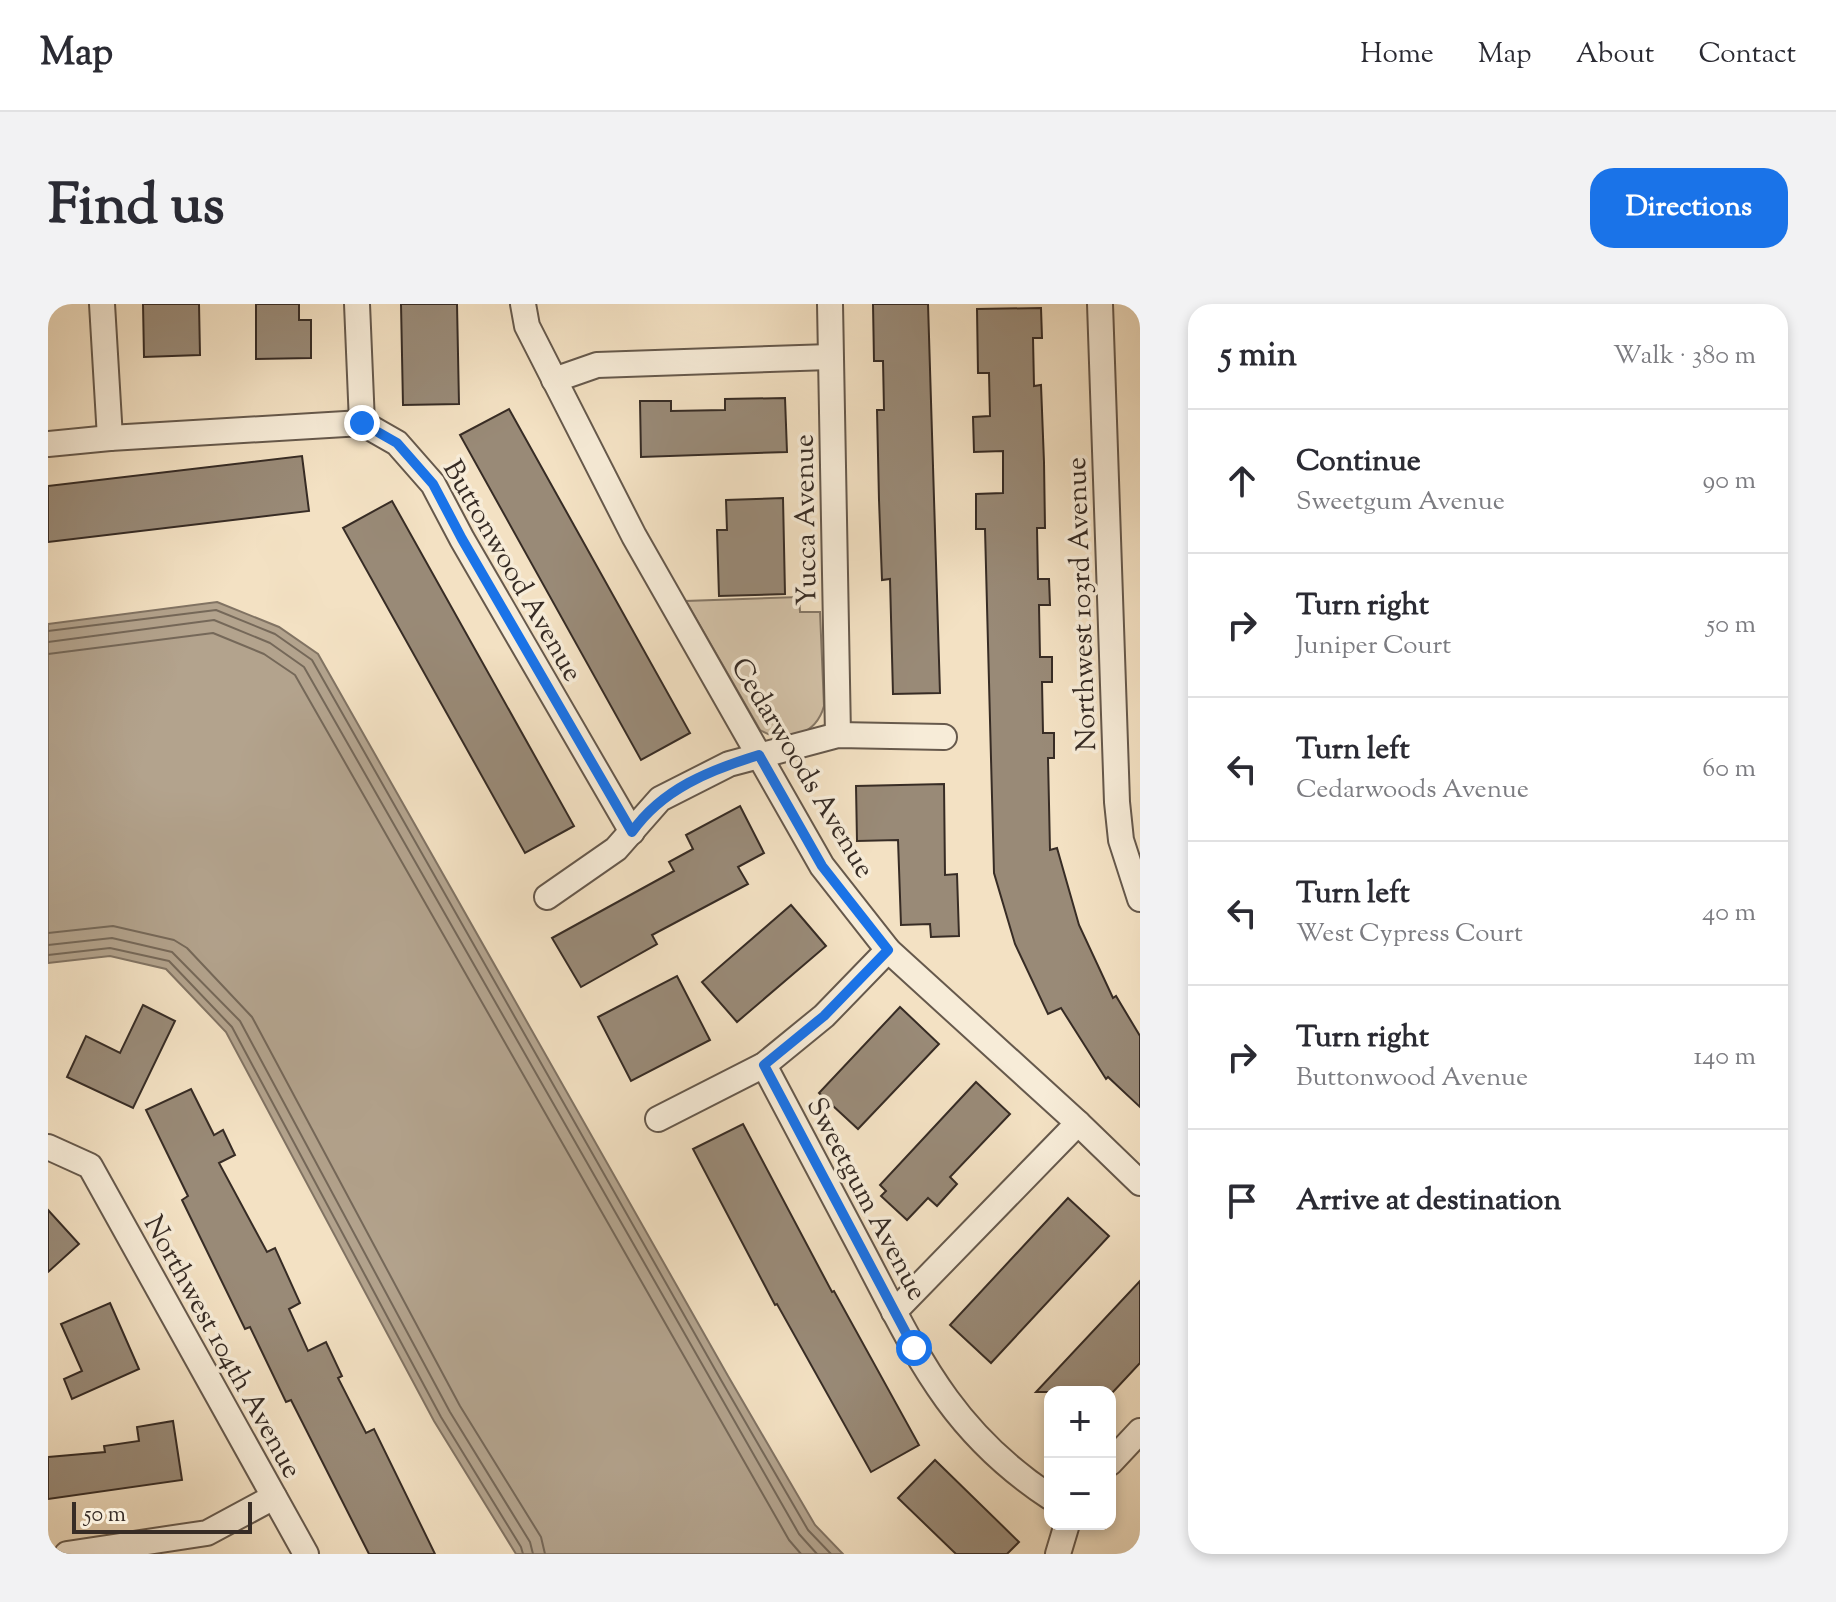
<!DOCTYPE html>
<html lang="en">
<head>
<meta charset="utf-8">
<style>
	:root { --surface:#fff; --page:#f2f2f3; --text:#2b2b33; --muted:#7c7c81; --line:#e1e1e2; --accent:#1a73e8 }
	body { margin:0; font-family:"Sorts Mill Goudy",serif; background:var(--page); color:var(--text) }
	.controls { position:absolute; right:24px; bottom:24px; display:grid; overflow:hidden; border-radius:16px; box-shadow:0 4px 12px #0003 }
	.controls button { width:72px; height:72px; display:grid; place-items:center; padding:0; border:0; border-bottom:2px solid var(--line); background:var(--surface); color:var(--text); font:40px sans-serif }
	.scale { position:absolute; left:24px; bottom:20px; width:180px; box-sizing:border-box; padding-left:8px; border:4px solid #372c25; border-top:0; font-size:22px; line-height:28px; white-space:nowrap; color:#372c25; -webkit-text-stroke:6px #f7ecd8; paint-order:stroke }
	.stop { position:absolute; width:24px; height:24px; margin:-18px; border:6px solid #1a73e8; border-radius:50%; background:#fff }
	.stop.end { background:#1a73e8; border-color:#fff; box-shadow:0 2px 8px #0008 }
	.list { margin:0; padding:0; list-style:none }
	h2 { display:flex; justify-content:space-between; align-items:center; height:104px; margin:0; padding:0 32px; font-size:34px }
	h2 small { font-size:26px; font-weight:400; color:var(--muted) }
	.list li { display:grid; grid-template-columns:52px 1fr auto; gap:24px; align-items:center; box-sizing:border-box; height:144px; padding:0 32px; border-top:2px solid var(--line) }
	.list b { display:block; font-size:30px; white-space:nowrap }
	.list p { margin:0; font-size:26px; white-space:nowrap; color:var(--muted) }
	.list em { font-size:26px; font-style:normal; color:var(--muted) }
	.icon { flex:none; width:44px; height:44px; fill:none; stroke:currentColor; stroke-width:2; stroke-linecap:round; stroke-linejoin:round }
	.map { position:relative; flex:none; width:1092px; height:1250px; overflow:hidden; border-radius:24px }
	header { display:flex; align-items:center; gap:48px; box-sizing:border-box; height:112px; padding:0 40px; background:var(--surface); border-bottom:2px solid var(--line) }
	header strong { font-size:38px }
	nav { display:flex; gap:44px; margin-inline-start:auto; font-size:28px }
	.intro { display:flex; align-items:center; justify-content:space-between; box-sizing:border-box; height:192px; padding:0 48px }
	h1 { margin:0; font-size:56px }
	.button { padding:20px 36px; border-radius:24px; background:var(--accent); color:#fff; font-size:28px; font-weight:700 }
	main { display:flex; gap:48px; padding:0 48px }
	aside { flex:1; background:var(--surface); border-radius:24px; box-shadow:0 4px 12px #0003 }
	.map>svg:first-child { display:block }
	.green { fill:#d3c2a8; stroke:#857766; stroke-width:2 }
	.water { fill:#b3a38d; stroke:#817363; stroke-width:2 }
	.lines { fill:none; stroke-linecap:round; stroke-linejoin:round }
	.shore { stroke:#756859; stroke-width:2 }
	.building { fill:#998a77; stroke:#372c25; stroke-width:2 }
	.street-casing { stroke:#66594c; stroke-width:28 }
	.street { stroke:#f7ecd8; stroke-width:24 }
	.route { stroke:#1a73e8; stroke-width:10 }
	.labels { text-anchor:middle; stroke-width:7; stroke-linejoin:round; paint-order:stroke }
	.street-label { font-size:28px; fill:#372c25; stroke:#f7ecd8 }
</style>
</head>
<body>
<header>
<strong>Map</strong>
<nav><a>Home</a><a>Map</a><a>About</a><a>Contact</a></nav>
</header>
<div class="intro"><h1>Find us</h1><a class="button">Directions</a></div>
<main>
<div class="map">
<svg width="1092" height="1250" viewBox="0 0 1092 1250">
	<rect width="100%" height="100%" fill="#f3e1c3"/>
	<filter id="stains"><feTurbulence type="fractalNoise" baseFrequency=".0025" numOctaves="4"/><feColorMatrix values="0 0 0 0 .2 0 0 0 0 .09 0 0 0 0 .02 0 0 0 .5 -.17"/></filter>
	<radialGradient id="worn" r=".72"><stop offset=".6" stop-color="#630" stop-opacity="0"/><stop offset="1" stop-color="#630" stop-opacity=".3"/></radialGradient>
	<!-- green -->
	<path class="green" d="M751,293L752,308H772L776,402C768,431 737,441 712,426L638,297Z"/>
	<!-- water -->
	<polygon class="water" points="169,298 231,323 270,350 680,1072 767,1221 795,1250 468,1250 386,1117 178,728 118,665 62,652 0,659 0,320"/>
	<g class="lines">
		<!-- shore -->
		<g class="shore">
			<polyline points="0,327 168,306 227,330 264,356 673,1076 760,1226 783,1250"/>
			<polyline points="0,338 166,316 222,339 256,363 751,1230 769,1250"/>
			<polyline points="0,350 165,329 216,350 247,371 741,1236 753,1250"/>
			<polyline points="0,629 65,622 126,636 139,644 204,713 412,1102 493,1233 497,1250"/>
			<polyline points="0,641 64,634 124,648 192,717 402,1108 482,1238 485,1250"/>
			<polyline points="0,651 62,644 121,657 184,723 393,1113 473,1243 475,1250"/>
		</g>
	</g>
	<!-- building -->
	<g class="building">
		<polygon points="95,0 151,0 152,51 96,53"/>
		<polygon points="208,0 251,0 251,16 263,16 263,54 208,55"/>
		<polygon points="353,0 409,0 411,100 355,101"/>
		<polygon points="825,0 880,0 892,389 845,390 842,275 834,276 831,196 829,106 836,106 835,57 826,57"/>
		<polygon points="993,4 994,34 985,34 986,82 993,81 996,158 997,224 989,224 990,275 1001,275 1002,301 991,301 992,353 1004,353 1004,378 994,378 995,429 1006,429 1006,454 1000,454 1002,546 1009,544 1031,621 1065,694 1068,692 1092,732 1092,803 1060,773 1058,775 1013,704 1000,710 967,640 946,569 937,225 928,225 928,190 955,189 955,147 926,148 925,113 942,112 941,69 930,69 929,5"/>
		<polygon points="737,94 739,148 593,153 592,97 623,97 623,107 677,106 677,95"/>
		<polygon points="461,105 642,429 593,456 412,131"/>
		<polygon points="254,152 261,207 0,238 0,182"/>
		<polygon points="735,194 737,290 671,292 669,226 679,226 678,196"/>
		<polygon points="344,197 526,522 477,549 295,224"/>
		<polygon points="896,480 897,571 909,570 911,632 883,633 882,620 853,621 850,536 809,537 808,482"/>
		<polygon points="692,502 716,549 690,563 700,580 604,631 609,640 533,683 504,634 626,567 621,558 645,545 638,531"/>
		<polygon points="743,601 778,642 689,718 654,678"/>
		<polygon points="629,672 662,736 583,777 550,713"/>
		<polygon points="95,701 127,717 85,804 19,773 38,732 72,749"/>
		<polygon points="852,703 891,740 810,825 771,789"/>
		<polygon points="928,778 962,810 902,873 909,880 889,902 880,894 859,916 833,892 838,887 832,881"/>
		<polygon points="143,785 166,831 175,826 187,851 171,859 219,948 227,944 252,999 241,1005 260,1047 278,1038 294,1072 290,1074 318,1129 326,1125 387,1250 321,1250 243,1096 238,1098 202,1023 197,1025 134,896 140,892 98,806"/>
		<polygon points="695,820 784,988 786,987 871,1141 823,1168 729,1000 727,1001 645,845"/>
		<polygon points="1020,894 1061,932 943,1059 902,1021"/>
		<polygon points="0,906 31,940 0,968"/>
		<polygon points="1092,977 1092,1059 1065,1088 988,1088"/>
		<polygon points="62,999 91,1065 24,1095 16,1075 34,1067 13,1020"/>
		<polygon points="125,1117 134,1176 0,1195 0,1153 57,1148 56,1142 91,1137 89,1123"/>
		<polygon points="887,1156 971,1238 959,1250 908,1250 850,1194"/>
	</g>
	<g class="lines">
		<!-- street casing -->
		<g class="street-casing">
			<g id="street">
				<polyline points="54,0 62,134"/>
				<polyline points="309,0 314,119"/>
				<polyline points="475,0 479,22 586,232 774,562 840,646 1030,819 1092,879"/>
				<polyline points="782,0 790,431"/>
				<polyline points="1052,0 1069,498 1073,536 1092,595"/>
				<polyline points="506,76 549,61 782,53"/>
				<polyline points="0,140 62,134 314,119 349,139 385,180 414,235 584,528"/>
				<polyline points="499,593 568,545 612,495 681,460 790,431 896,433"/>
				<path d="M716,761C749,824 782,887 816,950C869,1051 902,1127 1002,1193"/>
				<polyline points="610,815 716,761 776,712 840,646"/>
				<polyline points="0,843 42,862 258,1250"/>
				<polyline points="846,1008 1030,819"/>
				<polyline points="1062,1159 1092,1127"/>
				<polyline points="19,1250 159,1229 226,1193"/>
				<polyline points="1010,1250 1019,1220"/>
			</g>
		</g>
		<!-- street -->
		<use href="#street" class="street"/>
	</g>
	<g class="lines">
		<!-- route -->
		<path class="route" d="M314,119L349,139L385,180L414,235L584,528C614,485 662,466 711,451L774,562L840,646L776,712L716,761L866,1044"/>
	</g>
	<g class="labels">
		<!-- street labels -->
		<g class="street-label">
			<text transform="translate(756 216) rotate(-91)" y="10">Yucca Avenue</text>
			<text transform="translate(466 266) rotate(60)" y="10">Buttonwood Avenue</text>
			<text transform="translate(1032 300) rotate(-92)" y="10">Northwest 103rd Avenue</text>
			<text transform="translate(756 463) rotate(59)" y="10">Cedarwoods Avenue</text>
			<text transform="translate(820 894) rotate(62)" y="10">Sweetgum Avenue</text>
			<text transform="translate(176 1042) rotate(61)" y="10">Northwest 104th Avenue</text>
		</g>
	</g>
	<rect width="100%" height="100%" filter="url(#stains)"/>
	<rect width="100%" height="100%" fill="url(#worn)"/>
</svg>
<div class="controls">
<button>+</button>
<button>−</button>
</div>
<div class="scale">50 m</div>
<div class="stop" style="left:866px;top:1044px"></div>
<div class="stop end" style="left:314px;top:119px"></div>
</div>
<aside>
<h2>5 min<small>Walk · 380 m</small></h2>
<ul class="list">
<li><svg class="icon" aria-label="ahead" viewBox="0 0 24 24"><path d="M12 20V5M6 11l6-6 6 6"/></svg><div><b>Continue</b><p>Sweetgum Avenue</p></div><em>90 m</em></li>
<li><svg class="icon" aria-label="right" viewBox="0 0 24 24"><path d="M7 20v-9h11M14 6l5 5-5 5"/></svg><div><b>Turn right</b><p>Juniper Court</p></div><em>50 m</em></li>
<li><svg class="icon" aria-label="left" viewBox="0 0 24 24"><path d="M17 20v-9H6M10 6l-5 5 5 5"/></svg><div><b>Turn left</b><p>Cedarwoods Avenue</p></div><em>60 m</em></li>
<li><svg class="icon" aria-label="left" viewBox="0 0 24 24"><path d="M17 20v-9H6M10 6l-5 5 5 5"/></svg><div><b>Turn left</b><p>West Cypress Court</p></div><em>40 m</em></li>
<li><svg class="icon" aria-label="right" viewBox="0 0 24 24"><path d="M7 20v-9h11M14 6l5 5-5 5"/></svg><div><b>Turn right</b><p>Buttonwood Avenue</p></div><em>140 m</em></li>
<li><svg class="icon" aria-label="arrive" viewBox="0 0 24 24"><path d="M6 21V4h12l-3 4 3 4H6"/></svg><div><b>Arrive at destination</b></div></li>
</ul>
</aside>
</main>
</body>
</html>
